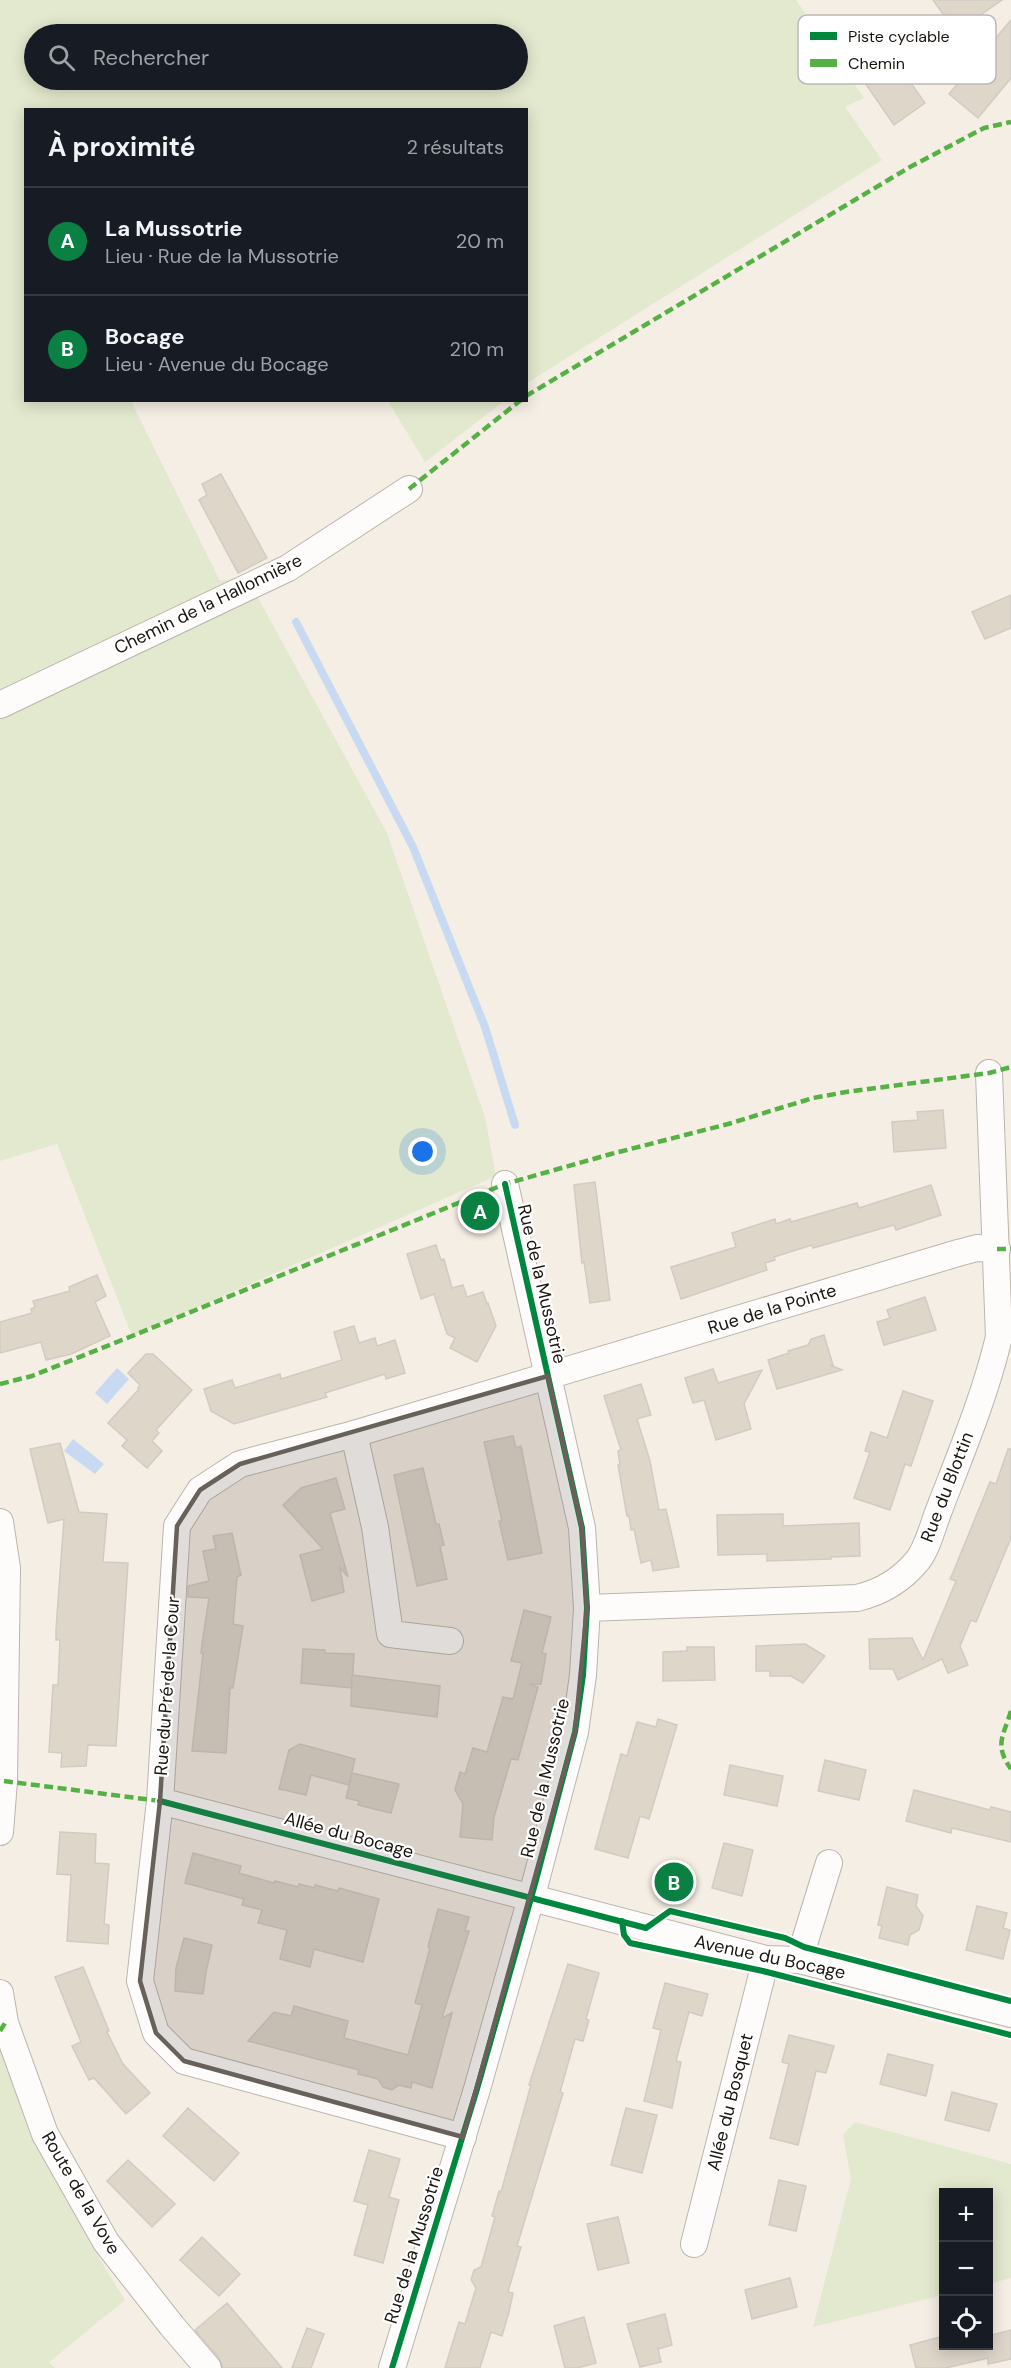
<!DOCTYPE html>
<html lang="fr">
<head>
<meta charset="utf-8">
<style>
	:root { --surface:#171b24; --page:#242831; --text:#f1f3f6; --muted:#9ea1a6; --line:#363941; --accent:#0b8043 }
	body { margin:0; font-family:"DM Sans",sans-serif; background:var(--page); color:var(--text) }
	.controls { position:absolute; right:18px; bottom:18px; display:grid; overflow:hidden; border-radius:0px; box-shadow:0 3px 15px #0003 }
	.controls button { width:54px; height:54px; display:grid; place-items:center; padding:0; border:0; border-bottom:2px solid var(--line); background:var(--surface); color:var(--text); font:30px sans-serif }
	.you { position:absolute; left:423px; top:1152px; width:21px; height:21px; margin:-15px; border:4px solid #fff; border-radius:50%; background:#1a73e8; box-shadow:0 0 0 9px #1a73e833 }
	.badge { display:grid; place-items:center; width:39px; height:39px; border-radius:50%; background:var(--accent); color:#fff; font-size:20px; font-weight:700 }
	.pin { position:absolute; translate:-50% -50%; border:3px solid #fff; box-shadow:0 2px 6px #0006 }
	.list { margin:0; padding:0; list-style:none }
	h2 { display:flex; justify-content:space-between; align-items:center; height:78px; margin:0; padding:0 24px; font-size:26px }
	h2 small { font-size:20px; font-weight:400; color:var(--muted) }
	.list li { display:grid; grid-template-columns:39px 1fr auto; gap:18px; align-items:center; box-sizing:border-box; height:108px; padding:0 24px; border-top:2px solid var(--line) }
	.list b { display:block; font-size:22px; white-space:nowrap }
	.list p { margin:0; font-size:20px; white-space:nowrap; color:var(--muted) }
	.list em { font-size:20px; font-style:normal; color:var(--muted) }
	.icon { flex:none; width:33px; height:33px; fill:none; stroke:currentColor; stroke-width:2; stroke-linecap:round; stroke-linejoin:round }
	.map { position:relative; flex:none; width:1011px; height:2368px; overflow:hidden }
	.search { position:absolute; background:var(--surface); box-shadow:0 3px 15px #0003; left:24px; top:24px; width:504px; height:66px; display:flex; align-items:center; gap:15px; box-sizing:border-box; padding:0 21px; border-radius:33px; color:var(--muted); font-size:22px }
	.panel { position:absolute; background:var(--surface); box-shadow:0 3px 15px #0003; left:24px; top:108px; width:504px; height:294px; border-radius:0px }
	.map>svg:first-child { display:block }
	.green { fill:#e3e9ce; fill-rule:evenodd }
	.water { fill:#c8daf2 }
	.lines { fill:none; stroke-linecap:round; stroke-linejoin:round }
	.stream { stroke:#c8daf2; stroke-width:8 }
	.building { fill:#dfd6ca; stroke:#d1cbc3; stroke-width:1.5 }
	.minor-casing { stroke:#bbb5ae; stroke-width:28 }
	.minor { stroke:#fefcfb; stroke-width:26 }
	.quiet { stroke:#55b144; stroke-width:4.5; stroke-dasharray:9 4.5; stroke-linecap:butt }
	.cycleway-casing { stroke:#fff; stroke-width:10 }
	.cycleway { stroke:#00873e; stroke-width:6 }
	.marked { fill:#67615a; fill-opacity:0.2; stroke:#67615a; stroke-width:4.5; stroke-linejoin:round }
	.labels { text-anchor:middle; stroke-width:4.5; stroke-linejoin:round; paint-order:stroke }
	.street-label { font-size:18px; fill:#1a150f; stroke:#fff }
	.key { fill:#fff; stroke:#bab9b7; stroke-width:1.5 }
	.key-label { font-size:16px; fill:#1a150f }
</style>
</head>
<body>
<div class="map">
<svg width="1011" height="2368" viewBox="0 0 1011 2368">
	<rect width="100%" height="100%" fill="#f5eee4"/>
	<!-- green -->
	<g class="green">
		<path d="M0,0H796L864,98L845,107L882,160L527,383L526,110H26V400L131,401L220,581L246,576L387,833L485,1117L496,1176L132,1336L57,1144L0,1161ZM34,34H518V80H34Z"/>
		<polygon points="388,401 504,401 425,462"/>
		<path d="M0,2042C36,2131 72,2219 125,2300L49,2362L55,2368H0Z"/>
		<polygon points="855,2122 1011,2164 1011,2278 989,2284 988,2192 944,2192 943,2295 813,2327 851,2179 843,2135"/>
	</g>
	<!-- water -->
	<g class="water">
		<polygon points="117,1368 129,1379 107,1404 95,1393"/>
		<polygon points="73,1439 104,1464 95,1474 64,1451"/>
	</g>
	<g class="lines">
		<!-- stream -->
		<polyline class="stream" points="296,622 413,847 485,1027 515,1125"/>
	</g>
	<!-- building -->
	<g class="building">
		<polygon points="933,0 1002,0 956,32"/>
		<polygon points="1011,20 1011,78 978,118 949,94"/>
		<polygon points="887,49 925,103 894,125 856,70"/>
		<polygon points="221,474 267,558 238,573 199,500 207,495 202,484"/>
		<polygon points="1011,595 1011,628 985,639 972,612"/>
		<polygon points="943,1110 946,1148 894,1152 892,1122 918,1120 917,1112"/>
		<polygon points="595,1182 610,1300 590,1303 584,1262 582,1263 574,1185"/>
		<polygon points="931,1185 941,1215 896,1230 894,1225 813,1248 812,1245 774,1257 775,1260 765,1263 767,1270 681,1299 671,1267 736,1247 732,1233 775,1219 776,1224 790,1219 791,1222 857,1203 859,1208"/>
		<polygon points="436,1245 441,1260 444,1259 452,1288 463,1285 467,1297 483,1292 487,1304 488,1303 496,1326 477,1362 450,1348 455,1338 447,1334 434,1294 421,1299 407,1254"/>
		<polygon points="97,1275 106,1296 95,1302 110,1336 71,1354 46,1360 41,1342 0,1353 0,1322 32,1313 31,1309 35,1307 33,1301 70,1291 69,1287"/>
		<polygon points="925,1297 936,1330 884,1345 877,1322 890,1318 887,1310"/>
		<polygon points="354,1326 359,1343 375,1338 377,1346 395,1340 405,1373 386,1379 385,1374 325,1393 327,1397 234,1424 211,1411 204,1389 232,1380 235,1388 280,1374 281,1379 342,1360 334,1332"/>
		<polygon points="824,1335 833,1365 830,1365 842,1370 777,1389 768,1360 789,1353 788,1351 808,1345 811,1339"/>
		<polygon points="146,1354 153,1354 192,1390 156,1430 159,1433 152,1441 162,1451 147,1468 122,1446 127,1440 108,1423 139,1389 138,1388 140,1385 128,1373"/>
		<polygon points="713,1369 718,1383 762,1370 744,1404 751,1429 716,1440 704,1400 693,1403 685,1378"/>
		<polygon points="641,1384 651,1415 637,1419 650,1461 659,1510 666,1509 679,1567 653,1571 651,1560 641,1563 634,1529 631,1530 629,1516 627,1516 618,1465 620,1465 618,1451 621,1450 604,1396"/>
		<polygon points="903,1391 933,1401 911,1466 905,1464 890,1510 854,1498 870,1452 865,1451 871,1432 887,1438"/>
		<polygon points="513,1436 516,1448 521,1446 542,1553 508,1560 499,1521 502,1521 484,1442"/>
		<polygon points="60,1443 79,1512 107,1514 103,1562 128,1563 116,1746 88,1745 86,1766 61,1767 62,1753 49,1752 53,1685 58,1685 60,1640 56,1640 56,1629 64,1519 48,1523 30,1449"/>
		<polygon points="1008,1449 1011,1449 1011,1538 976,1622 971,1620 960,1646 968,1665 948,1673 942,1659 898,1680 893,1669 870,1669 869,1639 912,1638 923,1660 956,1581 950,1579 954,1570 990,1482 996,1484"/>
		<polygon points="423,1468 436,1524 439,1524 444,1545 440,1546 447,1579 417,1586 394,1475"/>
		<polygon points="336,1478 345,1509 330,1513 348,1577 340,1568 344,1592 312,1601 300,1555 323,1549 283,1505 301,1488"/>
		<polygon points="783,1514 783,1526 859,1523 860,1556 831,1557 831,1559 767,1561 767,1554 718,1555 717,1515"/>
		<polygon points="232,1533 241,1575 237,1577 233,1624 243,1626 233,1688 230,1688 226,1753 192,1751 203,1653 201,1653 202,1644 209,1598 188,1597 188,1586 209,1581 203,1551 216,1549 213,1536"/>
		<polygon points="524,1610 551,1617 542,1653 546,1654 541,1684 529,1684 538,1687 518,1760 511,1759 494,1817 492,1840 460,1837 463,1804 455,1790 460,1772 465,1774 473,1748 487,1752 503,1697 513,1699 522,1663 511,1661"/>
		<polygon points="805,1644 825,1656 803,1683 791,1676 770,1676 770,1671 756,1671 756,1646"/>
		<polygon points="687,1647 714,1647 715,1680 663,1681 663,1652 687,1651"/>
		<polygon points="303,1649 325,1650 325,1653 354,1654 352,1688 301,1683"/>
		<polygon points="352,1675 440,1686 437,1717 351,1706"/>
		<polygon points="658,1719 677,1725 649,1819 640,1816 628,1858 595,1849 621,1754 627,1756 637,1722 656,1727"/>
		<polygon points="300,1744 355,1759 349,1785 311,1775 306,1795 279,1789 289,1750"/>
		<polygon points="825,1760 866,1770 859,1800 818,1791"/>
		<polygon points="730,1765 783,1776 777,1806 724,1795"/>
		<polygon points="352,1773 399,1784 391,1813 358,1805 359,1801 346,1798"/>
		<polygon points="914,1790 990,1810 991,1807 1011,1812 1011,1842 952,1828 951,1833 906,1821"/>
		<polygon points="60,1832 96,1834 95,1863 109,1864 104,1924 109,1925 108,1944 67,1941 71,1875 57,1874"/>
		<polygon points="724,1843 753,1850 742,1896 712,1888"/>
		<polygon points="193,1853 241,1866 239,1873 274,1883 275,1881 298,1887 299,1884 315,1888 315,1885 338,1891 339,1888 379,1899 363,1962 314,1949 310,1967 280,1959 287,1930 258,1923 262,1910 242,1905 244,1899 185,1883"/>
		<polygon points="887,1887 918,1895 916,1906 923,1916 919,1930 910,1935 908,1945 879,1938 882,1926 878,1925"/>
		<polygon points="977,1906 1007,1913 1003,1928 1010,1930 1003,1959 966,1950"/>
		<polygon points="438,1909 469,1917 465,1931 469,1931 442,2018 452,2013 432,2088 412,2082 411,2088 399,2085 392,2090 383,2087 378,2079 358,2074 359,2070 248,2041 274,2012 291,2016 294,2006 348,2021 344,2038 408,2055 422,2005 415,2003 430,1948 428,1947"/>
		<polygon points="184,1938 212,1945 206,1972 203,1994 175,1991 176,1968"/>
		<polygon points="568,1964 599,1973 586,2019 589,2020 583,2041 575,2039 560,2092 563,2093 517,2246 521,2247 508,2292 513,2293 509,2312 502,2336 491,2332 480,2368 445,2368 459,2322 465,2324 476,2288 471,2280 474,2270 481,2267 495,2217 492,2216 499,2191 501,2192 531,2085 529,2085"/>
		<polygon points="83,1967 109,2031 107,2032 123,2064 150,2093 126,2114 94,2078 89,2080 72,2046 81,2042 55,1977"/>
		<polygon points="665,1983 708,1994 702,2016 689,2012 676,2061 681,2062 672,2108 644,2101 661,2030 653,2028"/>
		<polygon points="789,2035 834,2046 826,2073 816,2071 798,2145 770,2138 789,2064 782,2062"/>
		<polygon points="888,2054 933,2065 926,2096 880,2084"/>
		<polygon points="952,2092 997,2104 989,2131 945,2120"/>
		<polygon points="188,2108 239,2153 214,2181 163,2136"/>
		<polygon points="626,2108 657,2115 642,2173 611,2165"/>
		<polygon points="369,2150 400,2159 389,2197 399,2200 383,2263 354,2255 368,2205 354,2201"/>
		<polygon points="128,2160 175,2204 152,2227 107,2181"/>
		<polygon points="779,2180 806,2186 796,2231 769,2225"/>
		<polygon points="618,2217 629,2263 598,2270 587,2224"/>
		<polygon points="202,2237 240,2274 219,2296 180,2260"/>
		<polygon points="790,2278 797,2307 752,2319 745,2290"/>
		<polygon points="227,2303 282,2368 223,2368 219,2358 195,2330"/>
		<polygon points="665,2314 672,2345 658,2349 661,2362 640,2367 627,2324"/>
		<polygon points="584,2317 596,2363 577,2368 565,2368 554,2326"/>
		<polygon points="307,2328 324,2334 311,2368 292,2368"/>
		<polygon points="1011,2330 1011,2359 988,2364 988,2358 946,2368 916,2368 910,2345 944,2336 944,2346 988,2346 988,2336"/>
	</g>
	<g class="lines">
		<!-- minor casing -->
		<g class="minor-casing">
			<g id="minor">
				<polyline points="0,705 288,568 409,489"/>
				<polyline points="354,1434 375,1527 390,1634 450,1641"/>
				<polyline points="0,1522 7,1568 4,1781 0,1832"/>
				<path d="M587,1608L857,1598C882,1592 902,1580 918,1560C928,1547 933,1525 939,1510C961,1453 985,1396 999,1337L989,1073"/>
				<polyline points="160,1801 766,1959 799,1960 1011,2014"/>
				<polyline points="799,1960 829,1863"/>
				<polyline points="0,1993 5,2023 45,2134 106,2242 172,2326 208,2368"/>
				<polyline points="463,2137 184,2061 156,2033 140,1981 160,1801 177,1526 200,1490 240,1464 354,1434 958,1253 977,1248 997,1249"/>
				<polyline points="694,2244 766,1959"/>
				<polyline points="392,2368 477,2089 535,1884 575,1732 583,1675 587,1608 582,1528 505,1184"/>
			</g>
		</g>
		<!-- minor -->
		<use href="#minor" class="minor"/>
		<!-- quiet -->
		<g class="quiet">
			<polyline points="526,396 910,167 984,128 1011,122"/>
			<polyline points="409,489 521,400"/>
			<polyline points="997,1249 1011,1249"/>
			<polyline points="0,1384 32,1376 132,1336 505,1184 611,1154 728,1124 813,1098 846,1092 989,1073 1011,1067"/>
			<path d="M1011,1711C1003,1737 994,1745 1011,1769"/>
			<polyline points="4,1781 160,1801"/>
			<polyline points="0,2031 5,2023"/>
		</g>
		<!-- cycleway casing -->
		<g class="cycleway-casing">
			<g id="cycleway">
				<polyline points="160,1801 646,1928 670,1911 785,1938 804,1947 1011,2001"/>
				<polyline points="622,1921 624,1935 630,1943 763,1971 1011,2035"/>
				<polyline points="392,2368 477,2089 535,1884 575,1732 583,1675 587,1608 582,1528 505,1184"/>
			</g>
		</g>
		<!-- cycleway -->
		<use href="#cycleway" class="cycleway"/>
	</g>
	<!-- marked area -->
	<path class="marked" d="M548,1376L582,1528L587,1608L575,1732L463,2137L184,2061L156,2033L140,1981L160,1801L177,1526L200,1490L240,1464Z"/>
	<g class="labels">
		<!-- street labels -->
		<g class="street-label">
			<text transform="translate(208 604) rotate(-26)" y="6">Chemin de la Hallonnière</text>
			<text transform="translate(542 1284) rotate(77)" y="6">Rue de la Mussotrie</text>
			<text transform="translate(772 1309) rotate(-17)" y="6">Rue de la Pointe</text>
			<text transform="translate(947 1487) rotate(-69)" y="6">Rue du Blottin</text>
			<text transform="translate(167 1686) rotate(-86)" y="6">Rue du Pré de la Cour</text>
			<text transform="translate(545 1778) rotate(-77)" y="6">Rue de la Mussotrie</text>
			<text transform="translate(349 1835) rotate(15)" y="6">Allée du Bocage</text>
			<text transform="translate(770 1957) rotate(12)" y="6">Avenue du Bocage</text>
			<text transform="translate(730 2102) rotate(-76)" y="6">Allée du Bosquet</text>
			<text transform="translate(81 2193) rotate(60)" y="6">Route de la Vove</text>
			<text transform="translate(414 2245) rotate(-73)" y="6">Rue de la Mussotrie</text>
		</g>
	</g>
	<!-- legend -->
	<rect x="798" y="15" width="198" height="69" rx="9" class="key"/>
	<rect x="810" y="32" width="27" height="8" fill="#00873e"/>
	<rect x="810" y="59" width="27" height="8" fill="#55b144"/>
	<g class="key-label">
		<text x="848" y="42">Piste cyclable</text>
		<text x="848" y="69">Chemin</text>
	</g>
</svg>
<div class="controls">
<button>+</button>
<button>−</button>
<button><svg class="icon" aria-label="locate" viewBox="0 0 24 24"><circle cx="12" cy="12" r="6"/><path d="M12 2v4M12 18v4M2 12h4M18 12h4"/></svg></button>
</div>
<div class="you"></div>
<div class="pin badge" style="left:480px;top:1211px">A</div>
<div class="pin badge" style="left:674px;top:1882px">B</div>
<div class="search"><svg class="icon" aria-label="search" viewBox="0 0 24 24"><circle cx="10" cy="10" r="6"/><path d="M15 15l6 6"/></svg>Rechercher</div>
<section class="panel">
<h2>À proximité<small>2 résultats</small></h2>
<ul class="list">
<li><span class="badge">A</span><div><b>La Mussotrie</b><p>Lieu · Rue de la Mussotrie</p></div><em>20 m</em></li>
<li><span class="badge">B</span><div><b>Bocage</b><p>Lieu · Avenue du Bocage</p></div><em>210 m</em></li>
</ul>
</section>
</div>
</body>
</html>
